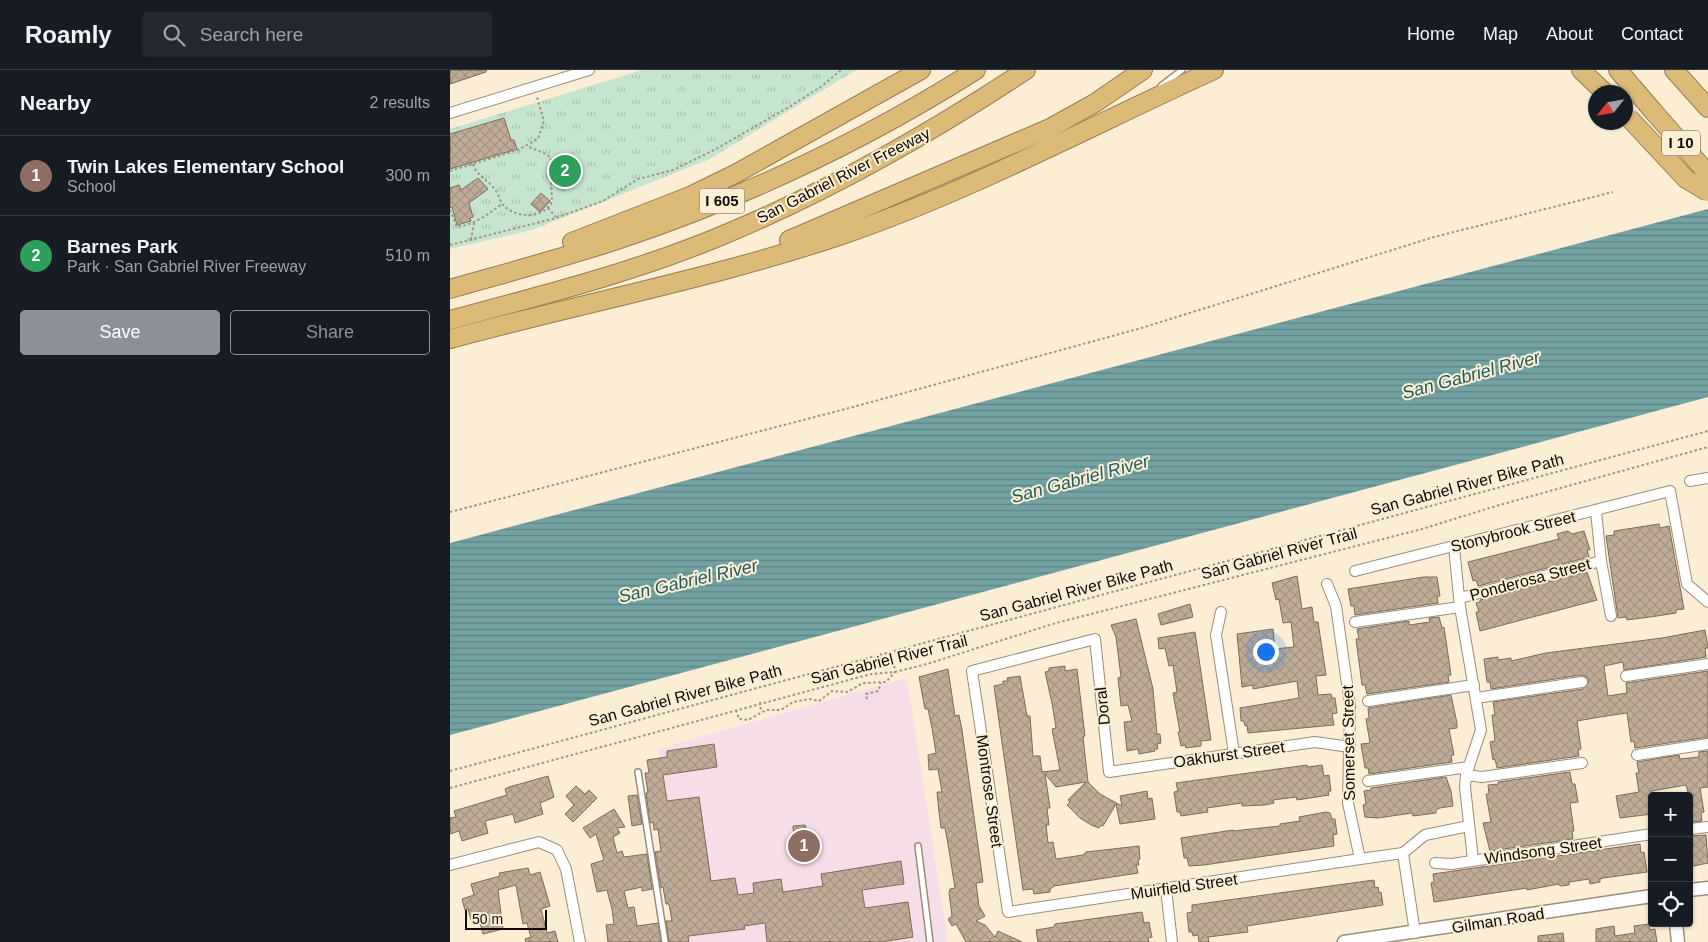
<!DOCTYPE html>
<html lang="en">
<head>
<meta charset="utf-8">
<style>
	:root { --surface:#171b24; --page:#242831; --text:#f1f3f6; --muted:#9ea1a6; --line:#363941; --accent:#8c9099 }
	body { margin:0; font-family:Helvetica,sans-serif; background:var(--page); color:var(--text) }
	.controls { position:absolute; right:15px; bottom:15px; display:grid; overflow:hidden; border-radius:5px; box-shadow:0 1px 4px #0004 }
	.controls button { width:45px; height:45px; display:grid; place-items:center; padding:0; border:0; border-bottom:1px solid var(--line); background:var(--surface); color:var(--text); font:25px sans-serif }
	.compass { position:absolute; left:1138px; top:15px; width:45px; height:45px; border-radius:50%; background:var(--surface); box-shadow:0 1px 4px #0004; rotate:239deg }
	.scale { position:absolute; left:15px; bottom:12px; width:82px; box-sizing:border-box; padding-left:5px; border:2px solid #0f0b04; border-top:0; font-size:14px; line-height:18px; white-space:nowrap; color:#0f0b04; -webkit-text-stroke:4px #fbeed5; paint-order:stroke }
	.you { position:absolute; left:815px; top:581px; width:18px; height:18px; margin:-12px; border:4px solid #fff; border-radius:50%; background:#1a73e8; box-shadow:0 0 0 8px #1a73e833 }
	.badge { display:grid; place-items:center; width:32px; height:32px; border-radius:50%; background:var(--accent); color:#fff; font-size:16px; font-weight:700 }
	.pin { position:absolute; translate:-50% -50%; border:2px solid #fff; box-shadow:0 1px 5px #0006 }
	.list { margin:0; padding:0; list-style:none }
	h2 { display:flex; justify-content:space-between; align-items:center; height:65px; margin:0; padding:0 20px; font-size:21px }
	h2 small { font-size:16px; font-weight:400; color:var(--muted) }
	.list li { display:grid; grid-template-columns:32px 1fr auto; gap:15px; align-items:center; box-sizing:border-box; height:80px; padding:0 20px; border-top:1px solid var(--line) }
	.list b { display:block; font-size:19px; white-space:nowrap }
	.list p { margin:0; font-size:16px; white-space:nowrap; color:var(--muted) }
	.list em { font-size:16px; font-style:normal; color:var(--muted) }
	.actions { display:flex; gap:10px; padding:15px 20px }
	.actions a { flex:1; padding:11px 0; border:1px solid var(--accent); border-radius:5px; text-align:center; font-size:18px; color:var(--accent) }
	.actions .main { background:var(--accent); color:#fff }
	.icon { flex:none; width:28px; height:28px; fill:none; stroke:currentColor; stroke-width:2; stroke-linecap:round; stroke-linejoin:round }
	.map { position:relative; flex:none; width:1258px; height:872px; overflow:hidden }
	header { display:flex; align-items:center; gap:30px; box-sizing:border-box; height:70px; padding:0 25px; background:var(--surface); border-bottom:1px solid var(--line) }
	header strong { font-size:24px }
	nav { display:flex; gap:28px; margin-inline-start:auto; font-size:18px }
	.search { width:350px; height:45px; background:var(--page); display:flex; align-items:center; gap:12px; box-sizing:border-box; padding:0 18px; border-radius:5px; color:var(--muted); font-size:19px }
	main { display:flex }
	aside { flex:1; background:var(--surface) }
	.map>svg:first-child { display:block }
	.education { fill:#f6dee8 }
	.park { fill:url(#park-tufts) }
	.water { fill:url(#water-rules) }
	.building { fill:url(#building-cross-hatch); stroke:#7d6b59 }
	.lines { fill:none; stroke-linecap:round; stroke-linejoin:round }
	.service-casing { stroke:#9a8e78; stroke-width:8 }
	.minor-casing { stroke:#9a8e78; stroke-width:12 }
	.tertiary-casing { stroke:#9a8e78; stroke-width:15 }
	.motorway-casing { stroke:#947d50; stroke-width:20 }
	.path { stroke:#9d9482; stroke-width:2; stroke-dasharray:2.5 2.5; stroke-linecap:butt }
	.service { stroke:#fff; stroke-width:5 }
	.minor { stroke:#fff; stroke-width:10 }
	.tertiary { stroke:#fff; stroke-width:12 }
	.motorway { stroke:#dcbb79; stroke-width:18 }
	.motorway-bridge-casing { stroke:#947d50; stroke-width:20; stroke-linecap:butt }
	.motorway-bridge { stroke:#dcbb79; stroke-width:18 }
	.labels { text-anchor:middle; stroke-width:4; stroke-linejoin:round; paint-order:stroke }
	.shield { fill:#fbeed5; stroke:#564f43; stroke-width:1 }
	.shield-label { font-size:15px; font-weight:bold; fill:#0f0b04 }
	.street-label { font-size:16px; fill:#0f0b04; stroke:#fbeed5 }
	.water-label { font-size:18px; font-style:italic; fill:#1b5d5f; stroke:#fbeed5 }
</style>
</head>
<body>
<header>
<strong>Roamly</strong>
<div class="search"><svg class="icon" aria-label="search" viewBox="0 0 24 24"><circle cx="10" cy="10" r="6"/><path d="M15 15l6 6"/></svg>Search here</div>
<nav><a>Home</a><a>Map</a><a>About</a><a>Contact</a></nav>
</header>
<main>
<aside>
<h2>Nearby<small>2 results</small></h2>
<ul class="list">
<li><span class="badge" style="background:#8d6e63">1</span><div><b>Twin Lakes Elementary School</b><p>School</p></div><em>300 m</em></li>
<li><span class="badge" style="background:#2e9e5b">2</span><div><b>Barnes Park</b><p>Park · San Gabriel River Freeway</p></div><em>510 m</em></li>
</ul>
<div class="actions"><a class="main">Save</a><a>Share</a></div>
</aside>
<div class="map">
<svg width="1258" height="872" viewBox="0 0 1258 872">
	<defs>
		<pattern id="park-tufts" width="24" height="20" patternUnits="userSpaceOnUse" patternTransform="scale(1.25)"><rect width="24" height="20" fill="#c6e5ce"/><path d="M3 7l-1-3M5 7V3M7 7l1-3M15 17l-1-3M17 17v-4M19 17l1-3" fill="none" stroke="#a9c3af"/></pattern>
		<pattern id="water-rules" width="6" height="5" patternUnits="userSpaceOnUse" patternTransform="scale(1.25)"><rect width="6" height="5" fill="#73a2a3"/><path d="M0 2.5h6" fill="none" stroke="#5d8283"/></pattern>
		<pattern id="building-cross-hatch" width="8" height="8" patternUnits="userSpaceOnUse" patternTransform="scale(1.25)"><rect width="8" height="8" fill="#c0ad99"/><path d="M0 0l8 8M0 8l8-8" fill="none" stroke="#a49482"/></pattern>
	</defs>
	<rect width="100%" height="100%" fill="#fbeed5"/>
	<!-- education -->
	<polygon class="education" points="457,608 498,872 240,872 208,679"/>
	<!-- park -->
	<polygon class="park" points="192,0 406,0 260,89 82,160 0,179 0,59"/>
	<!-- water -->
	<polygon class="water" points="1258,139 1258,327 0,665 0,473"/>
	<!-- building -->
	<g class="building">
		<polygon points="0,0 36,0 36,2 0,14"/>
		<polygon points="54,48 61,70 64,70 67,79 0,99 0,64"/>
		<polygon points="28,108 38,119 19,133 23,147 20,148 21,151 7,155 2,137 0,138 0,118 9,115 11,120"/>
		<polygon points="91,123 100,131 90,142 81,134"/>
		<polygon points="1209,454 1210,458 1219,456 1234,539 1226,540 1226,543 1207,546 1177,550 1176,547 1168,548 1156,466 1164,465 1164,461"/>
		<polygon points="1118,461 1122,464 1134,461 1140,480 1137,480 1139,487 1028,516 1026,510 1023,511 1018,492 1109,469 1107,464"/>
		<polygon points="1137,502 1147,530 1030,561 1026,542 1029,542 1026,533 1030,532 1030,530"/>
		<polygon points="847,506 852,539 862,537 864,552 868,552 876,605 866,606 868,625 881,624 882,628 885,628 887,643 882,644 884,655 798,663 797,655 795,656 794,651 791,651 790,638 849,628 847,611 803,619 803,615 792,617 787,564 823,559 825,579 844,577 841,552 833,553 829,529 826,530 822,513"/>
		<polygon points="974,507 987,507 990,526 987,526 988,533 905,545 904,536 901,536 898,519"/>
		<polygon points="740,534 743,547 711,555 708,544"/>
		<polygon points="989,547 992,558 994,557 1001,605 998,605 999,612 917,624 915,615 912,615 906,569 909,569 907,559 959,551 959,555 980,552 979,548"/>
		<polygon points="686,549 703,619 707,664 710,664 711,673 707,674 708,679 704,679 705,681 689,684 688,679 677,681 674,652 682,651 678,635 671,636 668,608 671,607 666,567 661,555"/>
		<polygon points="1255,560 1258,578 1255,578 1256,587 1174,600 1173,592 1154,596 1158,626 1177,623 1176,613 1258,601 1258,667 1185,678 1184,671 1181,672 1177,643 1150,647 1127,651 1131,679 1128,680 1129,686 1047,698 1045,689 1043,690 1040,672 1045,671 1042,645 1045,645 1043,632 1133,619 1139,611 1137,607 1131,605 1041,619 1040,612 1037,612 1034,589 1048,587 1048,590 1061,588 1061,591 1096,583 1212,568"/>
		<polygon points="745,562 761,670 751,671 751,676 736,678 735,675 731,676 728,662 730,662 723,623 727,622 723,595 719,596 715,578 709,579 708,568"/>
		<polygon points="615,596 615,601 627,599 635,666 633,667 638,712 650,724 672,736 670,726 697,721 698,729 702,728 705,749 670,754 666,734 653,756 651,755 649,758 641,755 630,748 617,735 620,732 618,730 636,712 606,717 595,704 600,738 597,738 599,755 596,755 598,773 603,772 606,789 633,785 636,782 689,776 690,789 688,790 689,795 686,795 688,803 604,816 600,819 600,822 584,824 583,819 573,820 544,616 553,614 553,611 558,611 557,608 570,606 577,646 580,646 583,686 590,686 592,702 610,700 602,659 606,658 602,633 595,602 599,601 599,598"/>
		<polygon points="498,599 505,646 509,645 512,660 533,812 526,813 529,836 535,846 526,851 535,855 545,867 548,861 572,872 516,872 506,854 502,856 498,849 502,846 499,823 500,819 505,818 498,774 495,758 491,758 489,742 487,722 492,722 488,699 479,700 478,685 486,683 482,658 478,639 475,639 469,607"/>
		<polygon points="1001,625 1007,653 1007,658 999,659 1004,685 1001,685 1002,692 919,704 918,698 915,698 911,674 920,673 916,649 919,648 918,638"/>
		<polygon points="264,674 267,697 213,705 217,731 249,727 261,811 285,808 288,825 304,823 303,813 331,809 333,822 373,816 371,804 451,791 454,814 412,820 415,838 458,832 463,867 431,872 317,872 315,853 294,856 295,859 238,866 239,872 219,872 216,851 222,851 219,834 216,834 213,817 211,818 205,782 211,781 208,759 204,760 203,752 200,753 196,723 198,723 195,703 199,703 197,690 217,687 217,681"/>
		<polygon points="1258,681 1258,717 1250,718 1254,742 1251,743 1252,751 1239,752 1239,726 1236,715 1202,721 1202,744 1170,748 1166,726 1189,722 1186,703 1189,703 1187,692 1229,685 1230,689 1249,687 1249,682"/>
		<polygon points="857,695 858,697 872,695 874,706 879,705 881,721 878,721 879,725 847,730 846,727 823,730 824,733 815,735 792,736 792,733 757,738 758,742 731,746 730,742 727,742 724,722 728,721 726,713"/>
		<polygon points="1120,702 1122,714 1125,714 1128,732 1120,733 1124,761 1122,761 1123,769 1040,781 1033,753 1041,752 1036,724 1039,724 1038,715 1049,714 1048,712"/>
		<polygon points="98,706 104,727 90,733 93,744 65,753 63,744 35,751 38,763 12,771 9,761 0,764 0,748 6,747 4,741 57,725 55,719 59,717"/>
		<polygon points="996,707 1001,721 1003,736 990,738 986,740 986,743 963,746 962,743 928,748 915,747 913,735 916,734 914,721 921,720 921,718"/>
		<polygon points="126,716 135,724 139,720 147,728 123,752 115,744 124,735 116,726"/>
		<polygon points="187,725 192,754 182,756 178,726"/>
		<polygon points="164,739 175,757 167,758 170,763 163,767 167,783 172,781 174,787 197,784 202,819 192,821 192,817 174,821 178,838 184,837 187,856 208,853 211,872 158,872 156,855 164,854 162,839 157,820 147,822 141,794 154,790 146,764 140,768 133,758"/>
		<polygon points="876,742 880,743 882,749 885,749 887,764 883,765 884,776 754,795 739,796 737,788 734,788 731,768 783,760 783,761 830,756 830,754 850,751 849,747"/>
		<polygon points="355,755 357,765 344,767 343,756"/>
		<polygon points="1256,765 1258,793 1239,797 1239,766"/>
		<polygon points="1190,774 1191,783 1194,782 1197,802 1153,808 1150,809 1150,812 1140,814 1139,809 1119,812 1119,815 1110,816 1109,814 1077,820 1077,818 984,832 981,813 984,812 983,804"/>
		<polygon points="78,798 80,805 90,802 100,836 91,839 97,863 105,861 108,872 76,872 75,869 81,867 77,853 73,854 66,815 48,820 53,859 33,864 30,853 22,854 18,839 15,840 12,829 24,825 21,814 50,806 49,803"/>
		<polygon points="924,810 925,818 928,817 929,823 931,822 933,835 797,856 798,862 758,867 759,872 749,872 748,865 743,866 742,862 739,862 737,843 742,842 742,835"/>
		<polygon points="692,842 694,853 699,852 700,858 702,867 698,868 699,872 588,872 586,860 604,857 605,854"/>
		<polygon points="1199,854 1200,860 1205,859 1207,872 1146,872 1146,859 1164,856 1165,866 1185,863 1184,856"/>
		<polygon points="1113,863 1114,872 1088,872 1088,866"/>
	</g>
	<g class="lines">
		<!-- service casing -->
		<g class="service-casing">
			<g id="service">
				<polyline points="711,16 732,0"/>
				<polyline points="188,702 215,872"/>
				<polyline points="468,776 480,872"/>
			</g>
		</g>
		<!-- minor casing -->
		<g class="minor-casing">
			<g id="minor">
				<polyline points="0,43 139,0"/>
				<polyline points="1240,411 1258,408"/>
				<polyline points="1146,441 1151,491 1161,546"/>
				<polyline points="1004,477 1010,537 1031,660 1016,705 1015,717 1023,790"/>
				<polyline points="905,501 1220,421 1237,514 1258,532"/>
				<polyline points="877,514 886,536 900,635 898,733 910,789 953,783 975,765 1019,756"/>
				<polyline points="1010,528 1151,491"/>
				<polyline points="771,542 766,565 784,683"/>
				<polyline points="905,552 1010,537"/>
				<polyline points="1176,606 1258,594"/>
				<polyline points="1026,628 1132,612"/>
				<polyline points="918,631 1024,615"/>
				<polyline points="900,677 865,672 659,702 645,569 522,601 558,842 910,789"/>
				<polyline points="1187,685 1258,674"/>
				<polyline points="1016,705 1032,707 1132,693"/>
				<polyline points="918,711 1019,697"/>
				<polyline points="1239,759 1258,757"/>
				<polyline points="953,783 965,863"/>
				<polyline points="985,793 1002,794 1202,764"/>
				<polyline points="0,795 89,772 107,780 116,799 130,872"/>
				<polyline points="716,819 722,872"/>
			</g>
		</g>
		<!-- tertiary casing -->
		<g class="tertiary-casing">
			<g id="tertiary">
				<polyline points="1239,820 1258,818"/>
				<polyline points="1226,853 1228,872"/>
				<polyline points="894,872 1202,826"/>
			</g>
		</g>
		<!-- motorway casing -->
		<g class="motorway-casing">
			<g id="motorway">
				<polyline points="1131,0 1154,22"/>
				<polyline points="1168,0 1203,41"/>
				<polyline points="1224,0 1258,38"/>
				<polyline points="339,170 600,58 645,33 693,0"/>
				<polyline points="122,172 240,126 287,103 471,0"/>
				<path d="M0,219C56,203 112,188 167,170C293,128 414,71 526,0"/>
				<path d="M0,250C93,225 189,201 278,163C383,119 481,63 576,0"/>
				<path d="M0,269C132,233 265,208 395,164C520,121 643,55 764,0"/>
			</g>
		</g>
		<!-- path -->
		<g class="path">
			<path d="M23,94C27,107 39,110 46,121C49,125 50,131 53,135C67,149 92,149 102,132L101,110L104,103V94L98,85L77,76"/>
			<polyline points="0,101 68,80 88,69 94,51 87,27"/>
			<polyline points="98,138 106,147"/>
			<path d="M0,140L7,157C24,155 38,144 52,134"/>
			<polyline points="21,170 24,153"/>
			<polyline points="0,175 106,148 153,131 188,109 223,100 266,79 339,37 372,16 391,0"/>
			<polyline points="0,442 403,337 688,259 984,167 1163,122"/>
			<polyline points="417,629 416,624 428,621 431,613"/>
			<polyline points="310,632 311,642"/>
			<polyline points="286,640 289,649 298,650 316,640 331,640 343,632 360,629 369,631 382,621 397,622 413,613 436,612 445,602 444,594"/>
			<polyline points="0,701 1258,361"/>
			<polyline points="0,718 421,604 445,602 477,594 606,553 972,459 1046,436 1258,377"/>
		</g>
		<!-- service -->
		<use href="#service" class="service"/>
		<!-- minor -->
		<use href="#minor" class="minor"/>
		<!-- tertiary -->
		<use href="#tertiary" class="tertiary"/>
		<!-- motorway -->
		<use href="#motorway" class="motorway"/>
		<!-- motorway-bridge casing -->
		<g class="motorway-bridge-casing">
			<g id="motorway-bridge">
				<polyline points="1203,41 1258,104"/>
				<polyline points="1179,48 1236,109 1258,122"/>
			</g>
		</g>
		<!-- motorway-bridge -->
		<use href="#motorway-bridge" class="motorway-bridge"/>
	</g>
	<g class="labels">
		<!-- shield labels -->
		<g class="shield">
			<rect x="1212" y="60.5" width="38" height="25" rx="4"/>
			<rect x="249.5" y="118.5" width="45" height="25" rx="4"/>
		</g>
		<g class="shield-label">
			<text x="1231" y="78">I 10</text>
			<text x="272" y="136">I 605</text>
		</g>
		<!-- street labels -->
		<g class="street-label">
			<text transform="translate(393 105) rotate(-27)" y="6">San Gabriel River Freeway</text>
			<text transform="translate(1017 414) rotate(-15)" y="6">San Gabriel River Bike Path</text>
			<text transform="translate(1063 461) rotate(-14)" y="6">Stonybrook Street</text>
			<text transform="translate(829 483) rotate(-15)" y="6">San Gabriel River Trail</text>
			<text transform="translate(1080 509) rotate(-15)" y="6">Ponderosa Street</text>
			<text transform="translate(626 520) rotate(-15)" y="6">San Gabriel River Bike Path</text>
			<text transform="translate(439 589) rotate(-14)" y="6">San Gabriel River Trail</text>
			<text transform="translate(235 625) rotate(-15)" y="6">San Gabriel River Bike Path</text>
			<text transform="translate(652 636) rotate(-96)" y="6">Doral</text>
			<text transform="translate(898 673) rotate(-91)" y="6">Somerset Street</text>
			<text transform="translate(779 684) rotate(-8)" y="6">Oakhurst Street</text>
			<text transform="translate(540 721) rotate(82)" y="6">Montrose Street</text>
			<text transform="translate(1093 780) rotate(-8)" y="6">Windsong Street</text>
			<text transform="translate(734 816) rotate(-8)" y="6">Muirfield Street</text>
			<text transform="translate(1048 850) rotate(-9)" y="6">Gilman Road</text>
		</g>
		<!-- water labels -->
		<g class="water-label">
			<text transform="translate(1021 305) rotate(-15)" y="6">San Gabriel River</text>
			<text transform="translate(630 409) rotate(-15)" y="6">San Gabriel River</text>
			<text transform="translate(238 511) rotate(-13)" y="6">San Gabriel River</text>
		</g>
	</g>
</svg>
<div class="controls">
<button>+</button>
<button>−</button>
<button><svg class="icon" aria-label="locate" viewBox="0 0 24 24"><circle cx="12" cy="12" r="6"/><path d="M12 2v4M12 18v4M2 12h4M18 12h4"/></svg></button>
</div>
<svg class="compass" viewBox="-18 -18 36 36"><path d="M0-13l5 13h-10z" fill="#e53935"/><path d="M0 13l5-13h-10z" fill="#9ea1a6"/></svg>
<div class="scale">50 m</div>
<div class="you"></div>
<div class="pin badge" style="left:354px;top:776px;background:#8d6e63">1</div>
<div class="pin badge" style="left:115px;top:101px;background:#2e9e5b">2</div>
</div>
</main>
</body>
</html>
